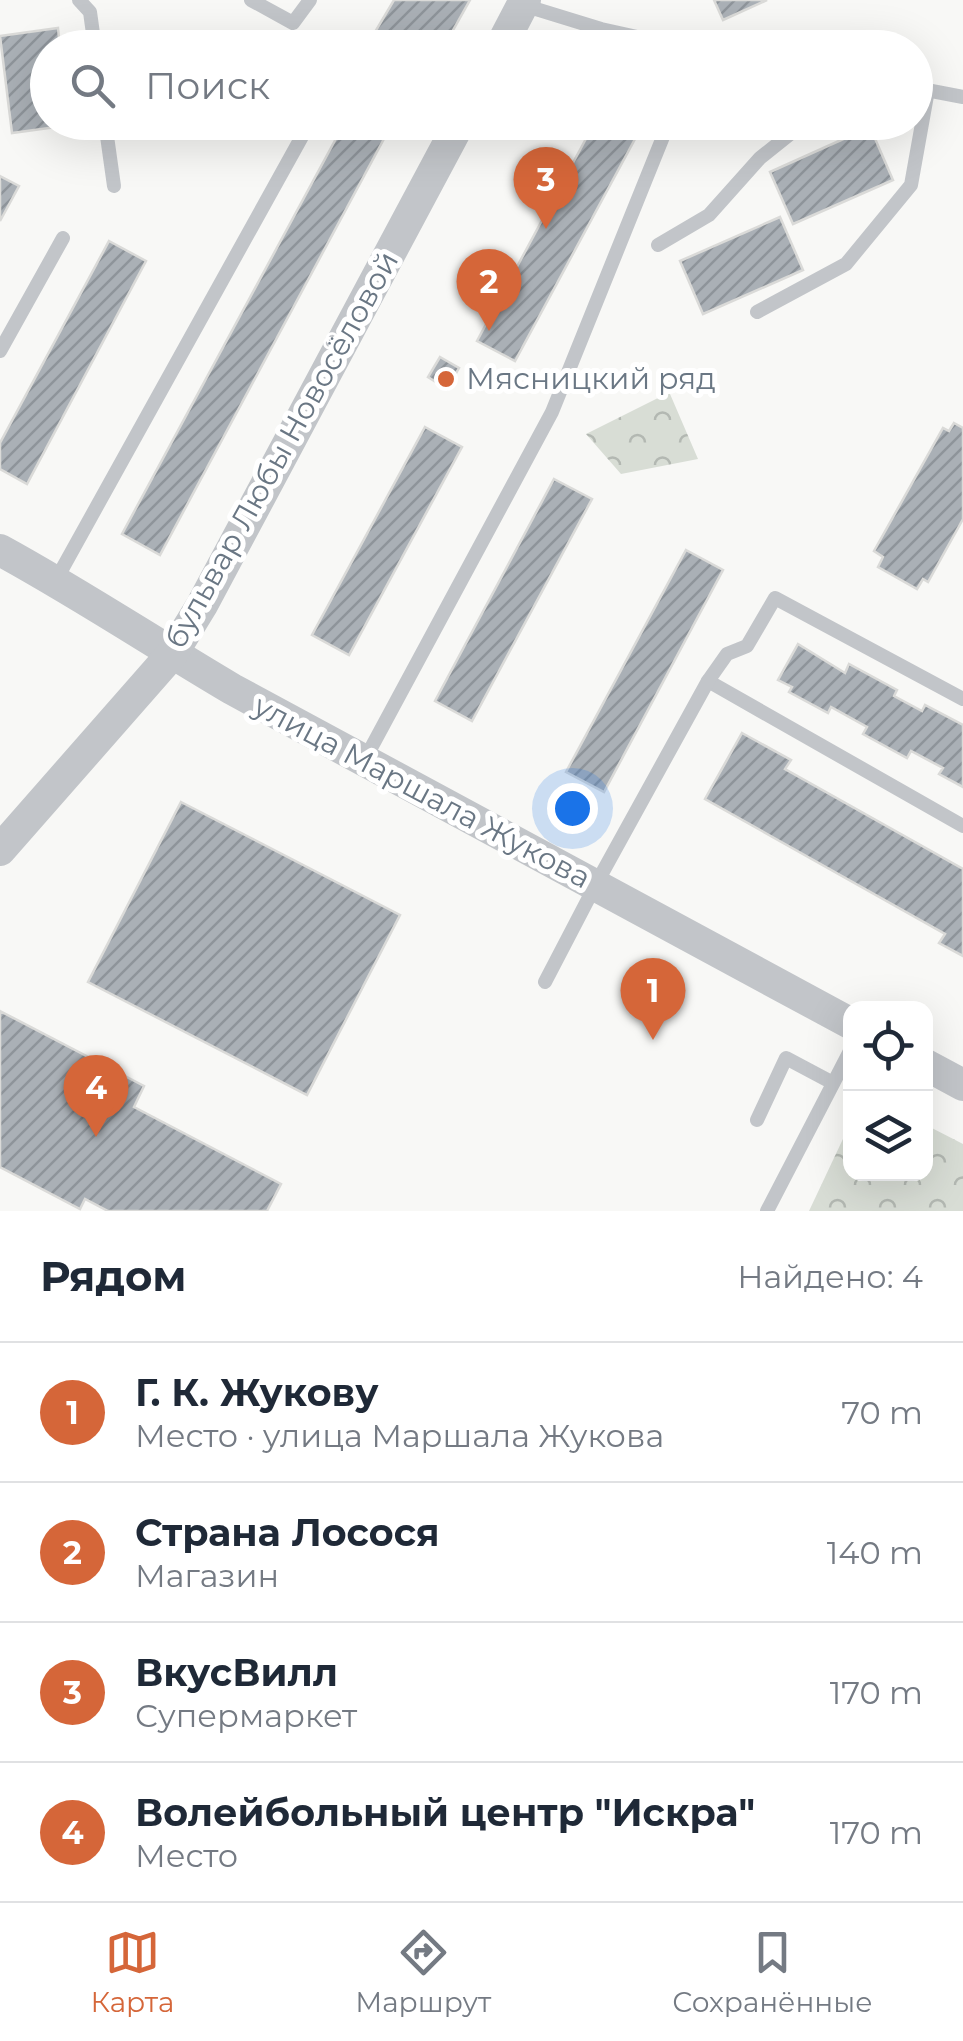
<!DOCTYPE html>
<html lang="ru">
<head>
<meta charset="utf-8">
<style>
	:root { --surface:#fff; --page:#f6f6f7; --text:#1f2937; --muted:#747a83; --line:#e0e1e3; --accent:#d56639 }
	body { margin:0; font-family:Montserrat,sans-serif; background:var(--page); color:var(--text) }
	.controls { position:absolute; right:30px; bottom:30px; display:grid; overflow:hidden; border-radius:20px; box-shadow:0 10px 40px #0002 }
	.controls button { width:90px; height:90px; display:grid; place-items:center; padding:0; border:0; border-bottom:2px solid var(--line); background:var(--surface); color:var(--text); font:50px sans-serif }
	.you { position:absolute; left:572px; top:808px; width:35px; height:35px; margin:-25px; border:8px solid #fff; border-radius:50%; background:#1a73e8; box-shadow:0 0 0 15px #1a73e833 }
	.badge { display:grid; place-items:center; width:65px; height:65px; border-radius:50%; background:var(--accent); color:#fff; font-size:32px; font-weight:700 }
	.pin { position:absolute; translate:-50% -82px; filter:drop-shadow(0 2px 5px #0008) }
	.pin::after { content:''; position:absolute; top:52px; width:35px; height:30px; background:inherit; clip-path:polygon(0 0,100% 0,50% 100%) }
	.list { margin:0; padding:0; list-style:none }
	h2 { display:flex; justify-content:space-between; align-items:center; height:130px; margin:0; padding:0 40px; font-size:42px }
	h2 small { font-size:32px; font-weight:400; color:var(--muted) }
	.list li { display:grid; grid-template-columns:65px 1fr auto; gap:30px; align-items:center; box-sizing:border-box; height:140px; padding:0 40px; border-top:2px solid var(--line) }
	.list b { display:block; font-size:38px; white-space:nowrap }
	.list p { margin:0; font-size:32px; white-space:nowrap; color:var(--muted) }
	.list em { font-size:32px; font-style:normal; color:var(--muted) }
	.icon { flex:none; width:55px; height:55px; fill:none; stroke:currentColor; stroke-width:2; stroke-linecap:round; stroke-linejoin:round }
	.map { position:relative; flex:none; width:963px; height:1211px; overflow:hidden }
	.search { position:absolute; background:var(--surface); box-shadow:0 10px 40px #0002; left:30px; right:30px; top:30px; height:110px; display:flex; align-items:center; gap:25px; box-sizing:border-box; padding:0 35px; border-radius:55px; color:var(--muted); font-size:38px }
	.sheet { height:690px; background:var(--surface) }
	nav { display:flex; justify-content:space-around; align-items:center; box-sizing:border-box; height:140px; border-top:2px solid var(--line); background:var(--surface); font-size:28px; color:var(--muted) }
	nav a { display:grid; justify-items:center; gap:5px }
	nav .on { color:var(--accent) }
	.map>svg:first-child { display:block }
	.park { fill:url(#park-crowns) }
	.building { fill:url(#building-hatch); stroke:#dadad8; stroke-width:2.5 }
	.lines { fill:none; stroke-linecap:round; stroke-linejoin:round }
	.service { stroke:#c2c5c9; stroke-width:14 }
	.tertiary { stroke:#c2c5c9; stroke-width:32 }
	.poi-dot { fill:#d56639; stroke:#fff; stroke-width:4 }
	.labels { text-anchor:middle; stroke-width:10; stroke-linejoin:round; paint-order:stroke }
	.poi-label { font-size:30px; fill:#6a7784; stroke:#fff; text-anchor:start }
	.street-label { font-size:30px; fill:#6a7784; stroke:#fff }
</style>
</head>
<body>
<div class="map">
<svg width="963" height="1211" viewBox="0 0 963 1211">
	<defs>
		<pattern id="park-crowns" width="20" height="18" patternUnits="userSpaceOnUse" patternTransform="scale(2.5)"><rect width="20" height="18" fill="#d8ddd5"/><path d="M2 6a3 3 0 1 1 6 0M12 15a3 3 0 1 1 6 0" fill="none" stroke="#b3b8b2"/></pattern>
		<pattern id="building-hatch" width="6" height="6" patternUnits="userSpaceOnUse" patternTransform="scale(2.5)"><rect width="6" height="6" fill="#aab0b6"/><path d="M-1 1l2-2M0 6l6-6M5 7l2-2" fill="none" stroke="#8e949a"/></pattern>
	</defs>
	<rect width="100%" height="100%" fill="#f8f8f6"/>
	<!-- park -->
	<g class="park">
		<polygon points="667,387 698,459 621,474 586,434 668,393"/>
		<polygon points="850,1124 850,1174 926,1174 926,1125 963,1144 963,1211 809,1211"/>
	</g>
	<!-- building -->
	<g class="building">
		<polygon points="394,0 470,0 443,48 402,48 375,32"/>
		<polygon points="714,0 767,0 723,20"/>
		<polygon points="58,28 60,48 48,48 48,122 70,122 71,125 12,133 0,36"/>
		<polygon points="345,122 393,122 160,555 122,534"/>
		<polygon points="595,122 603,122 635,139 515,361 477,341"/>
		<polygon points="870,127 893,180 793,224 770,172"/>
		<polygon points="0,176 19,186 0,221"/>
		<polygon points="780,217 803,270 703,314 680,261"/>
		<polygon points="109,241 146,261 27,484 0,469 0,443"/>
		<polygon points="440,357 459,368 447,389 428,377"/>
		<polygon points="954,423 963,428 963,519 928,582 923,579 917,589 878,567 883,557 874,551 943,428 949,431"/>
		<polygon points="425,427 462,447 349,655 312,635"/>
		<polygon points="554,479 592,499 472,721 435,701"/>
		<polygon points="686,550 723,570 604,792 566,772"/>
		<polygon points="798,644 845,673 849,664 897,690 894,696 922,711 925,705 963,725 963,787 939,774 943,768 911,751 907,758 863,734 867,727 831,707 828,713 789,692 792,687 778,680"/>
		<polygon points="742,733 791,760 785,769 963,869 963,956 939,943 945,934 705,799"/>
		<polygon points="181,802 400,915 307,1095 88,982"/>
		<polygon points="0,1011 144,1086 134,1107 281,1184 267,1211 108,1211 85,1199 80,1209 0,1167"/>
	</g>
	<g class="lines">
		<!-- service -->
		<g class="service">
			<polyline points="79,0 90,12 95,48"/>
			<polyline points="251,0 293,23 310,0"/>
			<polyline points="523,5 601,29 687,48"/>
			<polyline points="352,48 357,38 375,48"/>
			<polyline points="916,88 963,97"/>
			<polyline points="105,122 114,186"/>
			<polyline points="658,245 709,215 760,158 805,122"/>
			<polyline points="757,312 846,264 911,185 928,90"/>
			<polyline points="0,351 63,238"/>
			<polyline points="56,580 310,122"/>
			<polyline points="708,681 963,826"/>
			<polyline points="364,761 552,412 669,122"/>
			<polyline points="545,982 595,886 708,681 727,654 747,646 775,598 963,699"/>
			<polyline points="757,1120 786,1058 833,1083"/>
			<polyline points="767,1211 850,1051"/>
		</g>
		<!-- tertiary -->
		<g class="tertiary">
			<polyline points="500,48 525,0"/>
			<path d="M0,550C79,593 154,643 232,689L850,1023"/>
			<polyline points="0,850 172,654 202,605 460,122"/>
			<polyline points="926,1065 963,1085"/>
		</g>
	</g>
	<!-- markers -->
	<circle class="poi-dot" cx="446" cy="379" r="10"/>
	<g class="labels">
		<!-- poi labels -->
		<g class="poi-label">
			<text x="466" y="389">Мясницкий ряд</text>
		</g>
		<!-- street labels -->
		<g class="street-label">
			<text transform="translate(282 450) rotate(-61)" y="10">бульвар Любы Новосёловой</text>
			<text transform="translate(422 792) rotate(28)" y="10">улица Маршала Жукова</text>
		</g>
	</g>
</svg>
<div class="controls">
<button><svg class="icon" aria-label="locate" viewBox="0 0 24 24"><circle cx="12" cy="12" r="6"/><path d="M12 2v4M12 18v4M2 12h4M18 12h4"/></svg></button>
<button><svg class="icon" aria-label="layers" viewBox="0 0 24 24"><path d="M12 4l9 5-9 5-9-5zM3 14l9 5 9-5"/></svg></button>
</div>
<div class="you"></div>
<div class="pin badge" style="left:653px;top:1040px">1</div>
<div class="pin badge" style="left:489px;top:331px">2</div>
<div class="pin badge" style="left:546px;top:229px">3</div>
<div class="pin badge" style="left:96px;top:1137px">4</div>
<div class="search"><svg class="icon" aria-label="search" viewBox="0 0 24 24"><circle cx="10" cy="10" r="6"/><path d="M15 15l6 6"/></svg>Поиск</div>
</div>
<section class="sheet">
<h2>Рядом<small>Найдено: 4</small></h2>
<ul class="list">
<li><span class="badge">1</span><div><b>Г. К. Жукову</b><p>Место · улица Маршала Жукова</p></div><em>70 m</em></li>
<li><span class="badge">2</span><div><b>Страна Лосося</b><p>Магазин</p></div><em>140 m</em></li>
<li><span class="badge">3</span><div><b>ВкусВилл</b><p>Супермаркет</p></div><em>170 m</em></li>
<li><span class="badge">4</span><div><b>Волейбольный центр &quot;Искра&quot;</b><p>Место</p></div><em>170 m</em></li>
</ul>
</section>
<nav>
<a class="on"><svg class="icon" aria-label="map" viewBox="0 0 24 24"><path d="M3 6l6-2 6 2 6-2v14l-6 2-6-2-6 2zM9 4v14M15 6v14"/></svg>Карта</a>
<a><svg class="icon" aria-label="directions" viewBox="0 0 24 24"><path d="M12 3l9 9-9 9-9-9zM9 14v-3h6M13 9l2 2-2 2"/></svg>Маршрут</a>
<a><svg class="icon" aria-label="saved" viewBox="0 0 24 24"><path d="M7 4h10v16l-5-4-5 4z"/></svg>Сохранённые</a>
</nav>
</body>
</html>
